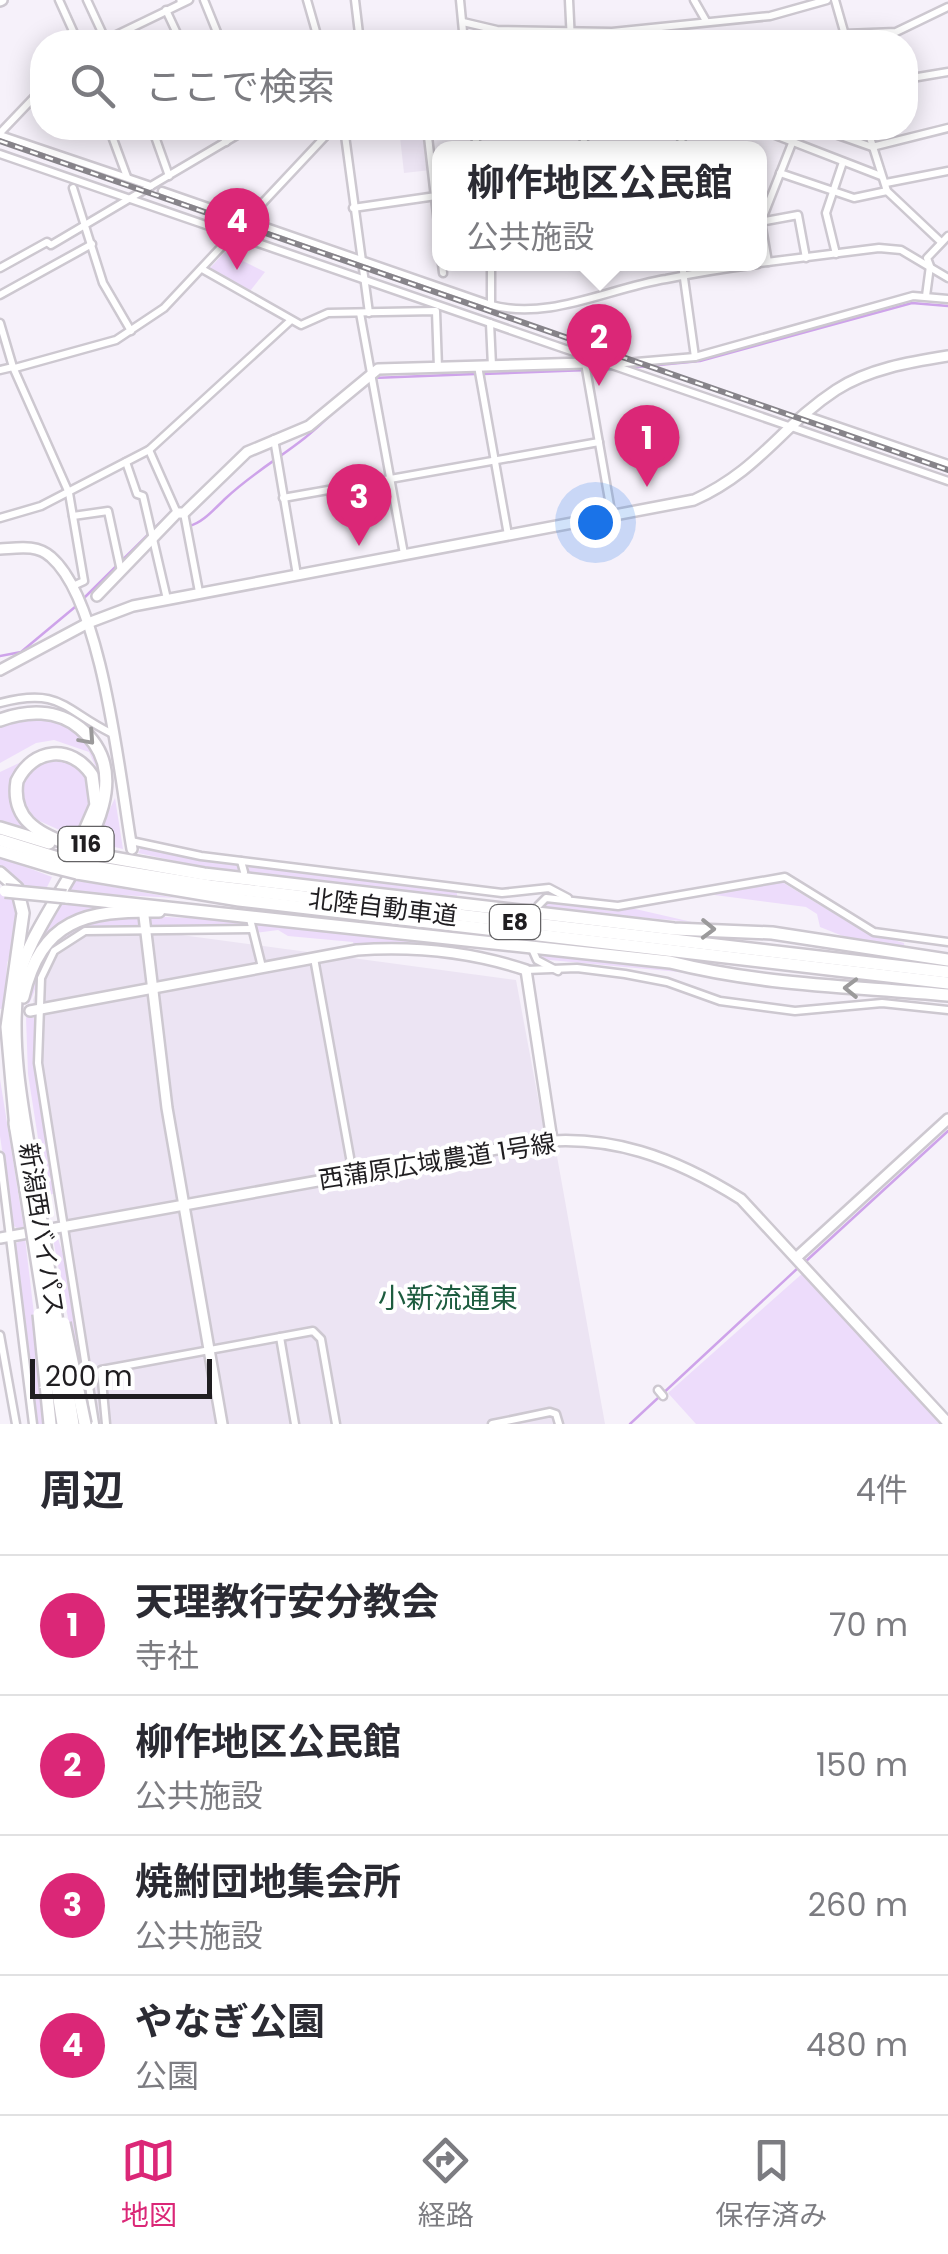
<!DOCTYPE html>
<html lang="ja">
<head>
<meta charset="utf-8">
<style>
	:root { --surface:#fff; --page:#f2f2f3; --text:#2b2b33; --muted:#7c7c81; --line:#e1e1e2; --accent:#db2777 }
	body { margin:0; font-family:Poppins,"Noto Sans JP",sans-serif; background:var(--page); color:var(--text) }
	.scale { position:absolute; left:30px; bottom:25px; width:182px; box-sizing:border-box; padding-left:10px; border:5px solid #201e21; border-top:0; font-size:28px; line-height:35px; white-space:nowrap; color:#201e21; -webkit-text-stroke:8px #fff; paint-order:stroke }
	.you { position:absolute; left:595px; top:522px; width:35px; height:35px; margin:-25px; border:8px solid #fff; border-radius:50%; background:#1a73e8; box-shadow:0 0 0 15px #1a73e833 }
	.badge { display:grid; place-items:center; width:65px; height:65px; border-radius:50%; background:var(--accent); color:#fff; font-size:32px; font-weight:700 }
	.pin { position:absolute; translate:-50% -82px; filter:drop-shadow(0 2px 5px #0008) }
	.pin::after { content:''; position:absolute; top:52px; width:35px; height:30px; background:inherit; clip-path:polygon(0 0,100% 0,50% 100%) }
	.popup { position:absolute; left:432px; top:141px; width:335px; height:130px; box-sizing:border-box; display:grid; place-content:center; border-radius:20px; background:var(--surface); filter:drop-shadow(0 2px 8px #0005); font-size:32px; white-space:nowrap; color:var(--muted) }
	.popup b { font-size:38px; color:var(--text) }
	.popup::after { content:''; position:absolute; left:50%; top:100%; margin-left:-20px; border:20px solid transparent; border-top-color:var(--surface) }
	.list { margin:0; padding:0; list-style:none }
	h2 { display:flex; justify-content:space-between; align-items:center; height:130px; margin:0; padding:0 40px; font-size:42px }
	h2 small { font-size:32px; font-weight:400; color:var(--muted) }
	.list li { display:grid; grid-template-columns:65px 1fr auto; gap:30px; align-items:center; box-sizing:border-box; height:140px; padding:0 40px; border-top:2px solid var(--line) }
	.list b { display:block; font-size:38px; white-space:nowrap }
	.list p { margin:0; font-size:32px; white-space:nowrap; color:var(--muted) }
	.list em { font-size:32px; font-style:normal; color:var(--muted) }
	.icon { flex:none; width:55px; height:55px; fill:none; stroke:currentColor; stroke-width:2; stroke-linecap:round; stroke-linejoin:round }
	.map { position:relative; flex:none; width:948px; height:1424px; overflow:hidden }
	.search { position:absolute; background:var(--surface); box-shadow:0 5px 25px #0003; left:30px; right:30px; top:30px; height:110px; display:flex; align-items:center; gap:25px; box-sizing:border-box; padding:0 35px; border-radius:40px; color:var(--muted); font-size:38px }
	.sheet { height:690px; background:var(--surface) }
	nav { display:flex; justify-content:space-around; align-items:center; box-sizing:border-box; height:140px; border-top:2px solid var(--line); background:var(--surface); font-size:28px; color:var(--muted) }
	nav a { display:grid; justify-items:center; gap:5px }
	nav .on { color:var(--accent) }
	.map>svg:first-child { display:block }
	.built { fill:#ece4f3 }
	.green { fill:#eddcfb }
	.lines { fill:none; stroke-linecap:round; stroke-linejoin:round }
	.stream { stroke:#cea3ea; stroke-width:2.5 }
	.street-casing { stroke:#cdc8d0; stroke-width:11 }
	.secondary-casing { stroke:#cdc8d0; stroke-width:14 }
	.highway-casing { stroke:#cdc8d0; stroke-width:16 }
	.street { stroke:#fff; stroke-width:6 }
	.secondary { stroke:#fff; stroke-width:9 }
	.highway { stroke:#fff; stroke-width:11 }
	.rail-casing { stroke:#87848a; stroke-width:6 }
	.rail { stroke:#fff; stroke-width:2.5; stroke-dasharray:8; stroke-linecap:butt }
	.highway-bridge-casing { stroke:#cdc8d0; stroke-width:16; stroke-linecap:butt }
	.highway-bridge { stroke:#fff; stroke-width:11 }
	.oneway { stroke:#9b9a9b }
	.labels { text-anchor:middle; stroke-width:8; stroke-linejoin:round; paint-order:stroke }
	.shield { fill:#fff; stroke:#636264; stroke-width:2.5 }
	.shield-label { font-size:22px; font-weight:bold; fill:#201e21 }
	.street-label { font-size:25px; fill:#201e21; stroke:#fff }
	.neighbourhood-label { font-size:28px; fill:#1d5c3f; stroke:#fff }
</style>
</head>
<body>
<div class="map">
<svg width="948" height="1424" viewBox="0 0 948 1424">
	<rect width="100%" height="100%" fill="#f6f1fa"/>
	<!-- built -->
	<g class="built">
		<polygon points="399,128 426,128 431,170 404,173"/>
		<polygon points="114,926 516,980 547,1146 555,1145 605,1424 99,1424 33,1000 49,960 78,937"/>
	</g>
	<!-- green -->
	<g class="green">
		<polygon points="225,252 265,272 250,291 210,268"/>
		<path d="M40,716C69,723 99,741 99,774L89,752L54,740L36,743L0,763V725Z"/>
		<path d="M34,756C0,792 15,798 27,833L0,823V772Z"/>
		<polygon points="46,759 71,760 89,781 89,811 75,837 35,819 22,799 25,775"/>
		<polygon points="115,798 123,849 94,842"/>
		<polygon points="143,845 236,864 241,875 138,853"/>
		<polygon points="0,857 52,877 45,891 20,889 0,870"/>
		<polygon points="250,865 457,891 457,899 246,874"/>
		<polygon points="73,880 176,898 65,892"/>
		<polygon points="782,882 863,931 904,943 905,950 863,944 820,927 817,914 806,907 707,894"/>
		<polygon points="0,893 15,898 17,927 7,964 5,1008 0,1009"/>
		<polygon points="548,901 610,911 631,908 692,922 540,908"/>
		<polygon points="56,902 132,906 68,920 43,940 27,964"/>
		<path d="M140,916L138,926C102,924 63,926 45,962C38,975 35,995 28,1005C39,932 72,920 140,916Z"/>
		<polygon points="146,916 247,921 243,928 150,926"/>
		<polygon points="252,921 464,943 467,949 354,946 353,942 288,936 278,930 255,933"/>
		<polygon points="534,952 660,966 679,972 539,959"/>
		<polygon points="26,1017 34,1018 55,1193 47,1196 28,1074"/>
		<polygon points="0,1079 24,1229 19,1230 13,1225 0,1136"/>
		<polygon points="56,1232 66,1264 93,1424 88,1424 52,1233"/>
		<polygon points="25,1238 47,1424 37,1424 15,1244"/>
		<polygon points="804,1272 940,1424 696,1424 668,1393"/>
	</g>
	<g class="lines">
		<!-- stream -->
		<g class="stream">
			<polyline points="628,368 700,361 912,303 948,306"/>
			<polyline points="483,374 615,369"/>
			<polyline points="373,378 475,374"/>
			<polyline points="347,400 364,386"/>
			<path d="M189,526C203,523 215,508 226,498C261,465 301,447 333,412"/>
			<polyline points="81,601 170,513"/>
			<polyline points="0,656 21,652 75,607"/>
			<polyline points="805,1262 948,1131"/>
			<polyline points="630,1424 799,1267"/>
		</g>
		<!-- street casing -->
		<g class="street-casing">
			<g id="street">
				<polyline points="59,0 78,42"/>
				<polyline points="87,0 106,41"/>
				<polyline points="204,0 221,42"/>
				<polyline points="307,0 319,42"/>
				<polyline points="355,0 360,42"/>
				<polyline points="460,0 464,42"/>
				<polyline points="569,0 571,42"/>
				<polyline points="694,0 706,21"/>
				<polyline points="835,0 847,42"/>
				<polyline points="166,10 181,42"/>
				<polyline points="463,22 497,30 612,32 770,16 827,0"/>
				<polyline points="845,34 896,32 948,7"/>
				<polyline points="102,42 189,0"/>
				<polyline points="906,79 948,72"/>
				<polyline points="109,128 127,177"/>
				<polyline points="152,128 169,176"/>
				<polyline points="219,128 226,142"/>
				<polyline points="344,128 369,313"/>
				<polyline points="427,128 439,232"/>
				<polyline points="474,128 477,148"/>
				<polyline points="582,128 585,148"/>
				<polyline points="757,128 881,176"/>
				<polyline points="818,128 872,147 948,128"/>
				<polyline points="867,128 887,191 940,241"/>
				<polyline points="0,133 42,89"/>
				<polyline points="0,135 151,186"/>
				<polyline points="680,148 684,128"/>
				<polyline points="0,154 948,481"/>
				<polyline points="780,173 854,198 887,191"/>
				<polyline points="886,183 948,171"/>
				<polyline points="73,188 103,283 131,331"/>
				<polyline points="162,191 491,305 491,264"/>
				<polyline points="353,208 436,196"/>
				<polyline points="760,222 798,215 806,258"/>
				<polyline points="836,254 826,213 843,162"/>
				<polyline points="768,262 761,222 798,128"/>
				<polyline points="759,263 879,248 901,250 948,278"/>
				<polyline points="442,264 443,273"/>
				<polyline points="543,264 556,264"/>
				<polyline points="682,264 695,357"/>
				<polyline points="0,268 47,242 51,245 249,128"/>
				<polyline points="202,269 301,325 328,313 436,311 438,368"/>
				<polyline points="0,295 92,244"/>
				<polyline points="926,296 930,266 927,258 948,236"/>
				<path d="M491,305C549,321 609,288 666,279C696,273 727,268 758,264"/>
				<polyline points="360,313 404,554"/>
				<polyline points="0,323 13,367 69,493 84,581 73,586"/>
				<polyline points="490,323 492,366"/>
				<polyline points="601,364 585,363 612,517"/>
				<polyline points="613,364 695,357 913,296 948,299"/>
				<polyline points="478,366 508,535"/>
				<polyline points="15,368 116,340 164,308 333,128"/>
				<polyline points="0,370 13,367"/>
				<polyline points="805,415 948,464"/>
				<polyline points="274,439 297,575"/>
				<polyline points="149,450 177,513"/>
				<polyline points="126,462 137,494 143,496 167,599"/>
				<polyline points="283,498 599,442"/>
				<polyline points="184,513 199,592"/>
				<polyline points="73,516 108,511 121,571"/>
				<polyline points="0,518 41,506 149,450 290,321"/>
				<path d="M0,703C61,687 64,710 111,733"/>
				<polyline points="131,841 201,856 502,893 549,888 568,898"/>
				<polyline points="241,861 244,872"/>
				<polyline points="538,906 546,898 618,906 785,877 874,932 948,942"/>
				<polyline points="250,919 262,967"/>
				<polyline points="533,951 537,960 558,971"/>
				<polyline points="314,958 353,1174"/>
				<polyline points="526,970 577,968 625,974 667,982 720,1001 795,1011 882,1003 948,1010"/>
				<polyline points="0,1156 33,1424"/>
				<polyline points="0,1335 16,1424"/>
				<polyline points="280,1337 295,1424"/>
				<polyline points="658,1390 663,1396"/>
				<polyline points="95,1424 38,1063 41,978 54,951 85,931 252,929"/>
				<polyline points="106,1424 101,1370 313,1331 321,1339 336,1424"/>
				<polyline points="492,1424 550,1412 556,1414 559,1424"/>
			</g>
		</g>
		<!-- secondary casing -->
		<g class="secondary-casing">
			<g id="secondary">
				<polyline points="182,0 182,1"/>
				<polyline points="0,1 2,0"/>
				<path d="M0,549C18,548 37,544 51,557C103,602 120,780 132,849"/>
				<polyline points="97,596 177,513 184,513 247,452 309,426 378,369 585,363"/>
				<path d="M0,670L88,623L133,606L694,500C760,470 781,426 836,390C868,369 910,362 948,356"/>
				<polyline points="144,916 167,1108 222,1424"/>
				<path d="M30,1011L357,950C414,946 472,952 526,970L552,1140"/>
				<path d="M0,1238L530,1143C608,1132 676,1158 741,1199L948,1423"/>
				<polyline points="797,1257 948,1119"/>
			</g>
		</g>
		<!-- highway casing -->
		<g class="highway-casing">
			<g id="highway">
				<path d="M0,720C27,710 57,709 80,728C160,794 30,907 18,982C8,1049 25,1123 36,1189"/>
				<polyline points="0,828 49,843"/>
				<polyline points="0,840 58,858"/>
				<path d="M68,844C37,833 11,818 17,781C33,748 71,744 92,775L96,805L83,835"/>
				<polyline points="0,851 53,867"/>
				<polyline points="91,854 204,874 674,929 772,933 948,960"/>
				<polyline points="82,865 210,886 948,972"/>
				<polyline points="0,873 17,888 23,913 7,1027 16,1128"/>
				<polyline points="77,873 239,900 948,983"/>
				<path d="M66,897L670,962C766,986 851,986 948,995"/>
				<path d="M23,997C41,919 86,910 159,911"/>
				<polyline points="15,1123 26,1190"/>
			</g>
		</g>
		<!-- street -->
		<use href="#street" class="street"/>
		<!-- secondary -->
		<use href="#secondary" class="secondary"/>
		<!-- highway -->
		<use href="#highway" class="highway"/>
		<!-- rail casing -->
		<g class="rail-casing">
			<polyline id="rail" points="0,141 948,470"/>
		</g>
		<!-- rail -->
		<use href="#rail" class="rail"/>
		<!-- highway-bridge casing -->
		<g class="highway-bridge-casing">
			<g id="highway-bridge">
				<polyline points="66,848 91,854"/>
				<polyline points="58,858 82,865"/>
				<polyline points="53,867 77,873"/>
				<polyline points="5,891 66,897"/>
				<polyline points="36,1189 73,1424"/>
				<polyline points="26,1190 63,1424"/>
				<polyline points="39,1314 50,1424"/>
				<polyline points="64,1323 85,1424"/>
			</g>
		</g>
		<!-- highway-bridge -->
		<use href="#highway-bridge" class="highway-bridge"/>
	</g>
	<!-- one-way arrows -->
	<defs><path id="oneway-chevron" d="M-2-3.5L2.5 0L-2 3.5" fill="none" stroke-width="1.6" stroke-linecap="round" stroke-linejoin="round" transform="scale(2.5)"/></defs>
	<g class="oneway">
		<use href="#oneway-chevron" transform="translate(88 738) rotate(48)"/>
		<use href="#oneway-chevron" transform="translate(708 929) rotate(1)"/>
		<use href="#oneway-chevron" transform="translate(851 988) rotate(-179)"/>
	</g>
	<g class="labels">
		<!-- shield labels -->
		<g class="shield">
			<rect x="58.5" y="827" width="55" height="34" rx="8"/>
			<rect x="490" y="905" width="50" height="34" rx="8"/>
		</g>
		<g class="shield-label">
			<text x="86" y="852">116</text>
			<text x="515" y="930">E8</text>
		</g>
		<!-- street labels -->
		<g class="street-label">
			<text transform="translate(383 907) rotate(7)" y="9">北陸自動車道</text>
			<text transform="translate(437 1161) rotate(-9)" y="9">西蒲原広域農道 1号線</text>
			<text transform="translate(42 1229) rotate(81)" y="9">新潟西バイパス</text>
		</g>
		<!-- neighbourhood labels -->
		<g class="neighbourhood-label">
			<text x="448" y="1308">小新流通東</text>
		</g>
	</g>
</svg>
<div class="scale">200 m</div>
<div class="you"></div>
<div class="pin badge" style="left:647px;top:487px">1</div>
<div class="pin badge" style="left:599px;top:386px">2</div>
<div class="popup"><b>柳作地区公民館</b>公共施設</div>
<div class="pin badge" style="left:359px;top:546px">3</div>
<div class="pin badge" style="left:237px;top:270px">4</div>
<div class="search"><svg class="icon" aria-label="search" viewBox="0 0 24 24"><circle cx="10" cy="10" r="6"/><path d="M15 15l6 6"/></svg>ここで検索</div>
</div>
<section class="sheet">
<h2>周辺<small>4件</small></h2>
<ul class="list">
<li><span class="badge">1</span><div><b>天理教行安分教会</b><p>寺社</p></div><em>70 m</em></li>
<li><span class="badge">2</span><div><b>柳作地区公民館</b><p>公共施設</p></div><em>150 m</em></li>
<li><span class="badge">3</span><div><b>焼鮒団地集会所</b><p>公共施設</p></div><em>260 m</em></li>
<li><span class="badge">4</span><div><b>やなぎ公園</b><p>公園</p></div><em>480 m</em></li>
</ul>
</section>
<nav>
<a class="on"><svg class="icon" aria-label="map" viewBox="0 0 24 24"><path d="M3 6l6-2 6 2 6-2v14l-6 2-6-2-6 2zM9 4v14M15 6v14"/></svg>地図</a>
<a><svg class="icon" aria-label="directions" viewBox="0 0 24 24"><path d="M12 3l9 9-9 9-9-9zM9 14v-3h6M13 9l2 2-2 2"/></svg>経路</a>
<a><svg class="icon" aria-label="saved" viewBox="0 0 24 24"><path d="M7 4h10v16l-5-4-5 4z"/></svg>保存済み</a>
</nav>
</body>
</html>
